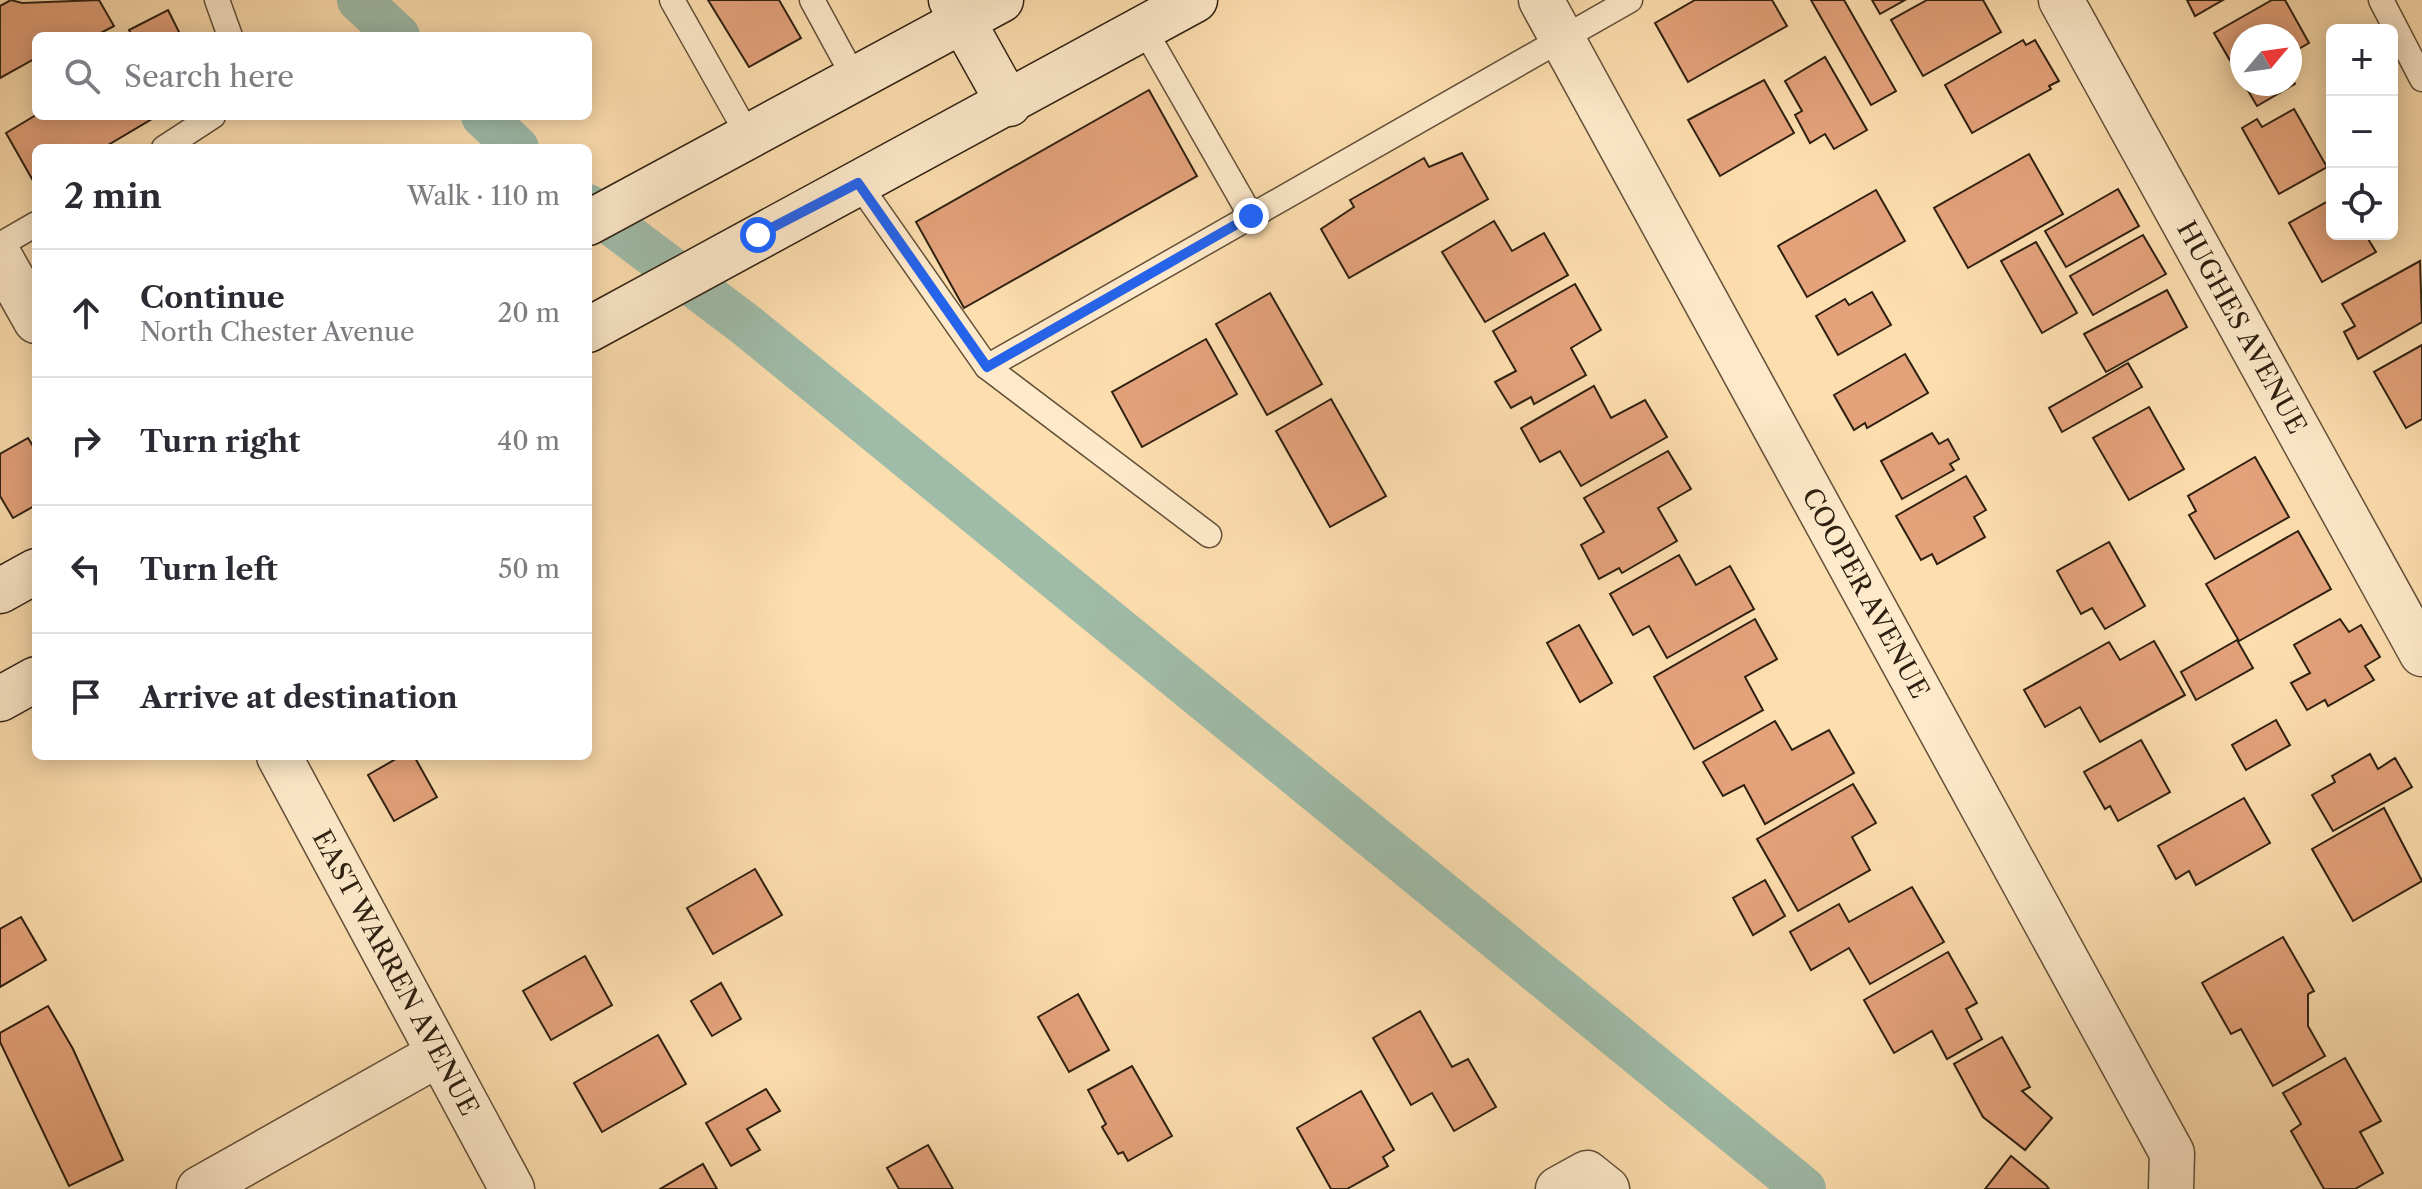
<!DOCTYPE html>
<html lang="en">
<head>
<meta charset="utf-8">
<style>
	:root { --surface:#fff; --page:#f7f7f7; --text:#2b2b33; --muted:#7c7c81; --line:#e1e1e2 }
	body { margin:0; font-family:"Libre Caslon Text",serif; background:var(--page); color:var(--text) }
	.controls { position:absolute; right:24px; top:24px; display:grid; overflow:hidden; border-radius:12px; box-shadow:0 4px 20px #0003 }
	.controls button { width:72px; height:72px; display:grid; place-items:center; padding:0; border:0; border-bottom:2px solid var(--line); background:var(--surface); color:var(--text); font:40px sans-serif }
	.compass { position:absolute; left:2230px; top:24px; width:72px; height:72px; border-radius:50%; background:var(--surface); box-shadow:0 4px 20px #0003; rotate:61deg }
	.stop { position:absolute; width:24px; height:24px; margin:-18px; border:6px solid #2563eb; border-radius:50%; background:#fff }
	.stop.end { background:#2563eb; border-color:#fff; box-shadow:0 2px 8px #0008 }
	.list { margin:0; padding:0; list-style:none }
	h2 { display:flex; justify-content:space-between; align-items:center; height:104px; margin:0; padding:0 32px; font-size:34px }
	h2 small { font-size:26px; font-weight:400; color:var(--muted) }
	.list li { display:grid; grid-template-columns:52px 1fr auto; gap:24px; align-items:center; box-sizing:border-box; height:128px; padding:0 32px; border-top:2px solid var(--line) }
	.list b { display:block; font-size:30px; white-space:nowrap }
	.list p { margin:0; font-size:26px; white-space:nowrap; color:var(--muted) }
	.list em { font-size:26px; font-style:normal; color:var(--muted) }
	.icon { flex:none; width:44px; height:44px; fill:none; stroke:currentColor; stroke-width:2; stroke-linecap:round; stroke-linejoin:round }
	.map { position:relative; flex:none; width:2422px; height:1189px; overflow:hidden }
	.search { position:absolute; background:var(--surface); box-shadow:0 4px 20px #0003; left:32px; top:32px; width:560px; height:88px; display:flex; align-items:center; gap:20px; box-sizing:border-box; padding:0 28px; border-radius:12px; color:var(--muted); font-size:30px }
	.panel { position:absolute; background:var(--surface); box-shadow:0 4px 20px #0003; left:32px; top:144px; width:560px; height:616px; border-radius:12px }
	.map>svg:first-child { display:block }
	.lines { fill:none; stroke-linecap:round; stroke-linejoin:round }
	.canal { stroke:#9fbca9; stroke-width:44 }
	.building { fill:#e4a27b; stroke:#2e2010; stroke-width:2 }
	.lane-casing { stroke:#625038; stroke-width:27 }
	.street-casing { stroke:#625038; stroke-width:47 }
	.secondary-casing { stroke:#2e2010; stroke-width:47 }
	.lane { stroke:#feeacb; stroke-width:24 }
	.street { stroke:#feeacb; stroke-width:44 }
	.secondary { stroke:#feeacb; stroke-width:44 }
	.route { stroke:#2563eb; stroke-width:10 }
	.labels { text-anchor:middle; stroke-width:6; stroke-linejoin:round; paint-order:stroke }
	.street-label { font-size:26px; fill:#2e2010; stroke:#feeacb }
</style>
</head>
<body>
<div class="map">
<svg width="2422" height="1189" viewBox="0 0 2422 1189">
	<rect width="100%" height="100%" fill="#fddeaf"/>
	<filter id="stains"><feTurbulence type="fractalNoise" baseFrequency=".0025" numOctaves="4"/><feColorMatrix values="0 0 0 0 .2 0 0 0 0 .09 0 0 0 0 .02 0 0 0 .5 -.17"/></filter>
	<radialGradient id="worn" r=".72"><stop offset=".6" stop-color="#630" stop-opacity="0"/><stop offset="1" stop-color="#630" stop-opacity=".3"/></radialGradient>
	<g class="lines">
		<!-- canal -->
		<g class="canal">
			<polyline points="359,0 398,36"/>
			<polyline points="483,116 517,148"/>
			<polyline points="588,206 746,325 1804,1189"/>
		</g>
	</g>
	<!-- building -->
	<g class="building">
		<polygon points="11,0 22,3 99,0 114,26 95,36 36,36 36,58 0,78 0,6"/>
		<polygon points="708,0 779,0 801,38 749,67"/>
		<polygon points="1695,0 1772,0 1787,26 1688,82 1655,23"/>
		<polygon points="1811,0 1844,0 1896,91 1871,105"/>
		<polygon points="1872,0 1905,0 1880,14"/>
		<polygon points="1927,0 1983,0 2001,32 1923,76 1891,20"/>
		<polygon points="2187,0 2223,0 2195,16"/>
		<polygon points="2272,0 2285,0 2309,43 2290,54 2290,36 2242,36 2242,81 2214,33"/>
		<polygon points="168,10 181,36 132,36 129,30"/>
		<polygon points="2023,40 2026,45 2035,40 2059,81 2049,86 2051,89 1972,133 1945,85"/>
		<polygon points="1825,57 1867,130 1834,149 1825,134 1810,143 1795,115 1802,111 1785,81"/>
		<polygon points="2290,75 2295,84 2257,106 2244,84 2290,84"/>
		<polygon points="1764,80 1794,133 1720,176 1688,120"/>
		<polygon points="1149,90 1197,176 964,308 916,222"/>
		<polygon points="2294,109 2327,167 2279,194 2242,128 2257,119 2262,127"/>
		<polygon points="36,115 36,116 157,116 103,148 36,148 36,186 6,133"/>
		<polygon points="1462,153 1488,199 1349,278 1321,229 1354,207 1350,200 1424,158 1429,167"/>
		<polygon points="2029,154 2063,214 1968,268 1934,208"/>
		<polygon points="2118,189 2139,226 2066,267 2045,231"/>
		<polygon points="1876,190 1905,241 1807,297 1778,246"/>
		<polygon points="2332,199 2332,234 2365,234 2376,252 2322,282 2289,223"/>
		<polygon points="1494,221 1512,251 1544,233 1568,275 1485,322 1442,252"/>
		<polygon points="2143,235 2166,274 2093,315 2070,276"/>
		<polygon points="2036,242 2077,313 2042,333 2001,261"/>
		<polygon points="2420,261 2422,322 2358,359 2344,332 2355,326 2342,304"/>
		<polygon points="1575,284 1601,330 1571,348 1586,375 1534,404 1531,397 1511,408 1495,382 1516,371 1493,331"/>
		<polygon points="2167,290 2187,327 2106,372 2084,334"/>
		<polygon points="1872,292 1891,325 1838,355 1816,316 1845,299 1849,305"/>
		<polygon points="1270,293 1322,384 1267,415 1216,324"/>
		<polygon points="1206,339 1237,394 1142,447 1112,392"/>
		<polygon points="2422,345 2422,419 2406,428 2374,372"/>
		<polygon points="1905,354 1928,393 1867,428 1865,423 1854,430 1834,395"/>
		<polygon points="2128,363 2142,387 2062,432 2049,408"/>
		<polygon points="1594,386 1611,418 1645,400 1667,437 1581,486 1560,451 1540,462 1521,428"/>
		<polygon points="1331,399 1386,496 1330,527 1276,431"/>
		<polygon points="2149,407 2184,469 2129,500 2093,438"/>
		<polygon points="1932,433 1939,444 1948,439 1959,459 1950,464 1954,470 1902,499 1881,461"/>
		<polygon points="28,438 36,451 36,505 13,518 0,496 0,454"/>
		<polygon points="1668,451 1691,489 1658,508 1677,541 1622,573 1619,568 1599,579 1581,545 1604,532 1584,498"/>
		<polygon points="2255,457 2289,517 2215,559 2189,515 2196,511 2188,496"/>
		<polygon points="1966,476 1986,510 1974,517 1985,537 1937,564 1932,554 1921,560 1896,516"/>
		<polygon points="2298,531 2331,589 2239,641 2206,584"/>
		<polygon points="2109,542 2145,606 2105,629 2092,608 2081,614 2057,571"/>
		<polygon points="1679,555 1696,585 1730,566 1754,609 1667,658 1649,626 1633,635 1610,594"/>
		<polygon points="1755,619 1777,659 1745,677 1763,710 1694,749 1654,677"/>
		<polygon points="2340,619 2349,632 2361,625 2380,657 2365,666 2374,680 2328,706 2325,700 2307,710 2291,683 2310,673 2294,645"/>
		<polygon points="1579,625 1612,683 1580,702 1547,643"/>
		<polygon points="2237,640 2253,668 2196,700 2181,672"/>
		<polygon points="2154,641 2185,695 2100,742 2080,707 2045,727 2024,690 2109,642 2120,660"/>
		<polygon points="2276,720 2290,745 2246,770 2232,745"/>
		<polygon points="1775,721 1792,750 1829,730 1854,773 1765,824 1744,785 1723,796 1703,762"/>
		<polygon points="2141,740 2170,792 2118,821 2110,806 2105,809 2084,772"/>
		<polygon points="2370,754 2378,769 2395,758 2412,787 2333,831 2312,795 2335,782 2332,776"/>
		<polygon points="401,756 414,756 437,797 394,821 368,775"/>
		<polygon points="1853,784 1876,823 1852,837 1870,870 1798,911 1757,839"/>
		<polygon points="2244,798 2270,843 2196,885 2189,871 2176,879 2158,846"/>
		<polygon points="2384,808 2422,881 2353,921 2312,849"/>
		<polygon points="755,869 782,915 713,954 687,908"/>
		<polygon points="1765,880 1785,916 1753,935 1733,898"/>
		<polygon points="1912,887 1944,942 1870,984 1849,948 1811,970 1790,932 1839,904 1849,922"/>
		<polygon points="21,917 46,960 0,987 0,929"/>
		<polygon points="2283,937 2314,991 2308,994 2308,1026 2325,1056 2273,1086 2241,1029 2231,1034 2202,983"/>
		<polygon points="1948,952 1977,1003 1966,1009 1982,1039 1947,1059 1932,1031 1894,1053 1864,1000"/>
		<polygon points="585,956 612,1005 551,1040 523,991"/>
		<polygon points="721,983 741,1019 712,1036 691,1001"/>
		<polygon points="1078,994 1109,1050 1069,1072 1038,1017"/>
		<polygon points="48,1006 73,1049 123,1160 69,1186 0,1042 0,1033"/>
		<polygon points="1420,1011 1452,1067 1468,1059 1496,1107 1454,1131 1432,1093 1411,1105 1373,1038"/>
		<polygon points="658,1035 686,1084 602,1132 574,1083"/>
		<polygon points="2002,1037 2030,1087 2022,1091 2052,1118 2025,1150 1983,1117 1954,1064"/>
		<polygon points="2345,1058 2381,1121 2360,1132 2383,1173 2355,1189 2324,1189 2291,1131 2301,1124 2283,1093"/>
		<polygon points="1132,1066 1172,1136 1128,1161 1123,1152 1118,1154 1102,1127 1106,1124 1088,1090"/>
		<polygon points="766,1089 780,1111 747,1129 760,1150 731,1166 706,1123"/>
		<polygon points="1361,1091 1394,1150 1383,1157 1388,1166 1347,1189 1331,1189 1297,1128"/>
		<polygon points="928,1145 953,1189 899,1189 887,1168"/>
		<polygon points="2011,1156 2046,1185 2049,1189 1985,1189"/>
		<polygon points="703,1164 717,1189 660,1189"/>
	</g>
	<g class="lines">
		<!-- lane casing -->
		<g class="lane-casing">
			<g id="lane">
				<polyline points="217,0 230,36"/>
				<polyline points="672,0 748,135"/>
				<polyline points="812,0 855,79"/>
				<polyline points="2381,0 2422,79"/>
				<polyline points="1144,29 1251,216"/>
				<polyline points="164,148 213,116"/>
				<polyline points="858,183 987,367 1630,0"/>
				<polyline points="0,245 36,224"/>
				<polyline points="987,367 1209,535"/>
			</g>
		</g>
		<!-- street casing -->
		<g class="street-casing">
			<g id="street">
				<path id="s1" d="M1541,0L2172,1153L2171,1189"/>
				<path id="s2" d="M2061,0L2422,654"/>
				<polyline points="0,257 36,321"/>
				<path id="s3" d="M279,756L512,1189"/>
				<polyline points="199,1189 437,1055"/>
				<polyline points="1558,1189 1587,1173 1607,1189"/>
			</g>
		</g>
		<!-- secondary casing -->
		<g class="secondary-casing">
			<g id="secondary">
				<polyline points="951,0 1009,104"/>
				<polyline points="588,223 1001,0"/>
				<polyline points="588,330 1195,0"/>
				<polyline points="0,591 36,571"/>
				<polyline points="0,699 36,679"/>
			</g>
		</g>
		<!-- lane -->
		<use href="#lane" class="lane"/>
		<!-- street -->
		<use href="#street" class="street"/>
		<!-- secondary -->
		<use href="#secondary" class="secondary"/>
	</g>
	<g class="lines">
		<!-- route -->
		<polyline class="route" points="758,235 858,183 987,367 1251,216"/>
	</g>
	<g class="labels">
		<!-- street labels -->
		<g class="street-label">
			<text dy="9" stroke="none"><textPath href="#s2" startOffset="374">HUGHES AVENUE</textPath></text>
			<text dy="9" stroke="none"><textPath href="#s1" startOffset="676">COOPER AVENUE</textPath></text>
			<text dy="9" stroke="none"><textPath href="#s3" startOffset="246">EAST WARREN AVENUE</textPath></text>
		</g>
	</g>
	<rect width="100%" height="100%" filter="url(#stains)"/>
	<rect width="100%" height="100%" fill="url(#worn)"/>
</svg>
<div class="controls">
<button>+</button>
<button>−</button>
<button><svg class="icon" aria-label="locate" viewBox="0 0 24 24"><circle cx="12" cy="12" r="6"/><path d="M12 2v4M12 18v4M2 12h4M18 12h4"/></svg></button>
</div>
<svg class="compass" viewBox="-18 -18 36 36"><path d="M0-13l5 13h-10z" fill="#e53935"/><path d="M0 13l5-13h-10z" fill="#7c7c81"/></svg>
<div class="stop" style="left:758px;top:235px"></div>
<div class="stop end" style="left:1251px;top:216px"></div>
<div class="search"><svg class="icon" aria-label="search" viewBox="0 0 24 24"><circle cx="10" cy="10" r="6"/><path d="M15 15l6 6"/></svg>Search here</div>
<section class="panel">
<h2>2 min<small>Walk · 110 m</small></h2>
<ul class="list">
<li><svg class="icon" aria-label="ahead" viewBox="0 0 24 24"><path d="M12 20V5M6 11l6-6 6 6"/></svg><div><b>Continue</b><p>North Chester Avenue</p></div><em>20 m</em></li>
<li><svg class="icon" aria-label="right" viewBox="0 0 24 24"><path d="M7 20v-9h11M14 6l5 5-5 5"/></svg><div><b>Turn right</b></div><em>40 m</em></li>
<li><svg class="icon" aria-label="left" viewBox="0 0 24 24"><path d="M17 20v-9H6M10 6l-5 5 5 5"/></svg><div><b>Turn left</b></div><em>50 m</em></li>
<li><svg class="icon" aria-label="arrive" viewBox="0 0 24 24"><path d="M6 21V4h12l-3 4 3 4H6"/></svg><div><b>Arrive at destination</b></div></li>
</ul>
</section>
</div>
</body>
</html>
